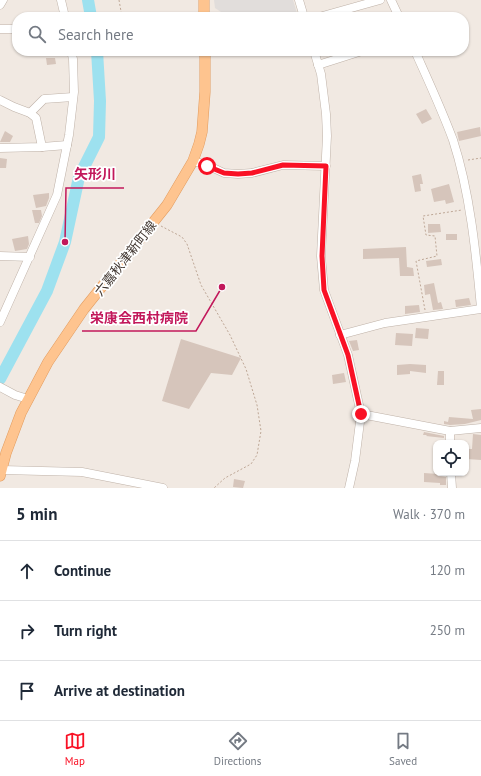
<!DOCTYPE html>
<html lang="en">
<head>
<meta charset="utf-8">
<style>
	:root { --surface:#fff; --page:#f6f6f7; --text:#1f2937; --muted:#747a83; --line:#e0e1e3; --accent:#f91125 }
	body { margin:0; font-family:"PT Sans","Noto Sans JP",sans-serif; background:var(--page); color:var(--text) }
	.controls { position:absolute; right:12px; bottom:12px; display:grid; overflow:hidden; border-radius:8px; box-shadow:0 1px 3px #0004 }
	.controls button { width:36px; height:36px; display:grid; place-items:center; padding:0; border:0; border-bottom:1px solid var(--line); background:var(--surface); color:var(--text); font:20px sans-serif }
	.stop { position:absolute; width:12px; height:12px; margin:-9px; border:3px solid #f91125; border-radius:50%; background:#fff }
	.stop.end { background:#f91125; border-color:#fff; box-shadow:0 1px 4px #0008 }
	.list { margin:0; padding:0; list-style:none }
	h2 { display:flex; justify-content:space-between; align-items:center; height:52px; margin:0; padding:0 16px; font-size:17px }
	h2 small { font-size:13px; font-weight:400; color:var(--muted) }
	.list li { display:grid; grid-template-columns:26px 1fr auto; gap:12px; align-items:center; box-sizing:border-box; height:60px; padding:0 16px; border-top:1px solid var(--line) }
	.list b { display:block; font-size:15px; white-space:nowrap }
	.list em { font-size:13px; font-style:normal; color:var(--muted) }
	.icon { flex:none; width:22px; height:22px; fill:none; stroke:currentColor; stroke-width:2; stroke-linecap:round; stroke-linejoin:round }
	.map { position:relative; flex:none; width:481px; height:488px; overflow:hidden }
	.search { position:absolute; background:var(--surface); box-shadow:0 1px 3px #0004; left:12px; right:12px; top:12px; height:44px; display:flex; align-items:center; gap:10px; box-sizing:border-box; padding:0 14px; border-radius:16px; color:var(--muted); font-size:15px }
	.sheet { height:232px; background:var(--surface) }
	nav { display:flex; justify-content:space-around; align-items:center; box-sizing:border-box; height:56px; border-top:1px solid var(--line); background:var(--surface); font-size:11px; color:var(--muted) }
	nav a { display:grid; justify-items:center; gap:2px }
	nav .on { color:var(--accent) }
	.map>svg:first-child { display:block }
	.parking { fill:#e1dddb }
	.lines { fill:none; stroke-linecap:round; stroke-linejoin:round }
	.river { stroke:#9de1ef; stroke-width:12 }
	.building { fill:#d6c5bb }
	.minor-casing { stroke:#bfb2a8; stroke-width:9 }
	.major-casing { stroke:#e29c5f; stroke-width:11 }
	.path { stroke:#bea796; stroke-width:1; stroke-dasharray:2 2; stroke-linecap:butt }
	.minor { stroke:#fff; stroke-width:8 }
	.major { stroke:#fec48f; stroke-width:10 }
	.route { stroke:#f91125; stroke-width:5 }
	.labels { text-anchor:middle; stroke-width:3.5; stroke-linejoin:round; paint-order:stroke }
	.street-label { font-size:13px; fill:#433933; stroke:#fff }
	.leader { fill:none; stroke:#c2185b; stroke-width:1.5 }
	.callout-dot { fill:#c2185b; stroke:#fff; stroke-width:1.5 }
	.callout-label { font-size:14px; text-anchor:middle; font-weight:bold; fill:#c2185b; stroke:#fff; stroke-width:3.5; stroke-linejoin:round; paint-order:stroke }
</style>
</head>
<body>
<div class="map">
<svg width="481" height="488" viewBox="0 0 481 488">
	<rect width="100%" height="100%" fill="#f1e9e2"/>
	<!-- parking -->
	<polygon class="parking" points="214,0 293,0 297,13 270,15 224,14 215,8"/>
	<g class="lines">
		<!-- river -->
		<g class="river">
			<polyline points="88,0 91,17"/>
			<polyline points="0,379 47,291 65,242 79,177 99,137 100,101 97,51"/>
		</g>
	</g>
	<!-- building -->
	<g class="building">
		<polygon points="46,58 55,58 56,64 47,65"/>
		<polygon points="426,109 432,119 422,124 416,114"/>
		<polygon points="480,127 481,136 459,141 457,132"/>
		<polygon points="5,131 13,136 10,142 0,142"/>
		<polygon points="0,158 7,159 6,168 0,168"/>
		<polygon points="421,174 423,184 420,184 421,191 415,192 412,176"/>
		<polygon points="449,184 454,202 446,204 445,200 434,202 431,189"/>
		<polygon points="49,193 49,198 46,206 36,208 33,195"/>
		<polygon points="32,210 41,210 42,216 39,223 35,223"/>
		<polygon points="428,224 440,224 441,232 428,233"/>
		<rect x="446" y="234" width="11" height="6"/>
		<polygon points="28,236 29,244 27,249 15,251 12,239"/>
		<polygon points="406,247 407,267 413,268 414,276 400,276 399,258 363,259 363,249"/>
		<polygon points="441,259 442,265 427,267 426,261"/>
		<polygon points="434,283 438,303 441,302 443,309 433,310 430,294 425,295 424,285"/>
		<polygon points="469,298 471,305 456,307 455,300"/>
		<polygon points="419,305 420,312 405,314 405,306"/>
		<polygon points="416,328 429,329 428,339 415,338"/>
		<polygon points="396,333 413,334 412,346 395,345"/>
		<polygon points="181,339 241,358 232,375 211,373 189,409 162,401"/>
		<polygon points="357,340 359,350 353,351 349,341"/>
		<polygon points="410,364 426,365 426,373 410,371 410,374 397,375 397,365"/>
		<polygon points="438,371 444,371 444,385 437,385"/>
		<polygon points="344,373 346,382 333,384 332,375"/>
		<polygon points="481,409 481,420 465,424 450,425 444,424 444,421 448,422 449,417 473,419 471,410"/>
		<polygon points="424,432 444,436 444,438 426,436 427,435 423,435"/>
		<polygon points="473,434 481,435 481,460 467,459 468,449 472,449"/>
		<polygon points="424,473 438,474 438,476 446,477 446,485 440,485 440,483 424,482"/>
		<polygon points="234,479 245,481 243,488 233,487"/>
	</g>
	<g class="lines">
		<!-- minor casing -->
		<g class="minor-casing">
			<g id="minor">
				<polyline points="61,0 65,17"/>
				<polyline points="299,0 304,17"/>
				<polyline points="391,0 399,17"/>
				<polyline points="0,5 3,0"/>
				<polyline points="319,17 380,0"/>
				<polyline points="0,29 17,29"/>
				<polyline points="314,51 321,74 326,114 327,136 321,256 324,290 348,355 361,414 355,461 349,488"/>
				<path d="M415,51C428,80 442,110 453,140C470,192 476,253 481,308"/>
				<polyline points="318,65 362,51"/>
				<polyline points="0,100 14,107 30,113 36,118 42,147"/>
				<polyline points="30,113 44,99 73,97"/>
				<polyline points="0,148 42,147 67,145"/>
				<polyline points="193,161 207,165 224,173 238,174 252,173 283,165 326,166"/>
				<polyline points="0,256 30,257"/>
				<polyline points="0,322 57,195 69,135 74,92 73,59 71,51"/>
				<polyline points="340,335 385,323 481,309"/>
				<polyline points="0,387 15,395 28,399"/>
				<polyline points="361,414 450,431 481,428"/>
				<polyline points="450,431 450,443"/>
				<polyline points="2,470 82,472 163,488"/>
				<polyline points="451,473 452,488"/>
			</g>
		</g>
		<!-- major casing -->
		<g class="major-casing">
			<g id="major">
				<polyline points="204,0 204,17"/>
				<polyline points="0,476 6,453 21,413 48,362 84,309 167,205 193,161 199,144 202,132 205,92 205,51"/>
			</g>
		</g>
		<!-- path -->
		<g class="path">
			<polyline points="119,0 122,17"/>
			<polyline points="468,160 481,158"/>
			<polyline points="161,226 182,237 187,244 201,285 230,335 246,369 257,405 261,431 257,455 251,464 225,478 214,488"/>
			<polyline points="425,310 416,261 437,256 435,236 426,235 423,216 462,210"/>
		</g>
		<!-- minor -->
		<use href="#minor" class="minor"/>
		<!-- major -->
		<use href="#major" class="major"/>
	</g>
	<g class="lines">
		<!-- route -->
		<polyline class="route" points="207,166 224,173 238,174 252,173 283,165 326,166 322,256 324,290 348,355 361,414"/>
	</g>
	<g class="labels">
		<!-- street labels -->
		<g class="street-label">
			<text transform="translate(125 258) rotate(-52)" y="5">六嘉秋津新町線</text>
		</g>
	</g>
	<!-- callouts -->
	<path class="leader" d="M65 242L66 188H124M222 287L196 331H82"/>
	<g class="callout-dot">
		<circle cx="65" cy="242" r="4"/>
		<circle cx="222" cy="287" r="4"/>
	</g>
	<g class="callout-label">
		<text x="95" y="179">矢形川</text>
		<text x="139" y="323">栄康会西村病院</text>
	</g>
</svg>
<div class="controls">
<button><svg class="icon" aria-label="locate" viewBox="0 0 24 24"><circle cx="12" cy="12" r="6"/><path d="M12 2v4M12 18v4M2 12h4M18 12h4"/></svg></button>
</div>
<div class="stop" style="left:207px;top:166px"></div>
<div class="stop end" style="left:361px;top:414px"></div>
<div class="search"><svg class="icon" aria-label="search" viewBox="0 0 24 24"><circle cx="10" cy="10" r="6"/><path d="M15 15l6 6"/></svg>Search here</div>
</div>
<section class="sheet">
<h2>5 min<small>Walk · 370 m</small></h2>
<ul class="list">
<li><svg class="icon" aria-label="ahead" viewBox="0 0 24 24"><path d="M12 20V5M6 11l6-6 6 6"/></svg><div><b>Continue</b></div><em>120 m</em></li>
<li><svg class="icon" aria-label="right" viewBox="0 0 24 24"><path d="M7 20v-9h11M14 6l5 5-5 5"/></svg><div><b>Turn right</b></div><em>250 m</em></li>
<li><svg class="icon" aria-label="arrive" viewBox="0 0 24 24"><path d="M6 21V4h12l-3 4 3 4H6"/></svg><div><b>Arrive at destination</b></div></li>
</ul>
</section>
<nav>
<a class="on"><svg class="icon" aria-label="map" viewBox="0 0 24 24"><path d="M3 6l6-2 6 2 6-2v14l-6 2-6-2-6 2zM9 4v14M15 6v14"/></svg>Map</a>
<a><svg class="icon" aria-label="directions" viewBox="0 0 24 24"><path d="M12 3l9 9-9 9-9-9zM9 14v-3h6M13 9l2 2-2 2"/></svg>Directions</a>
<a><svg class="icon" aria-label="saved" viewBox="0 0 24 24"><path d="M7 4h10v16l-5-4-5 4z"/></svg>Saved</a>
</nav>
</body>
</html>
